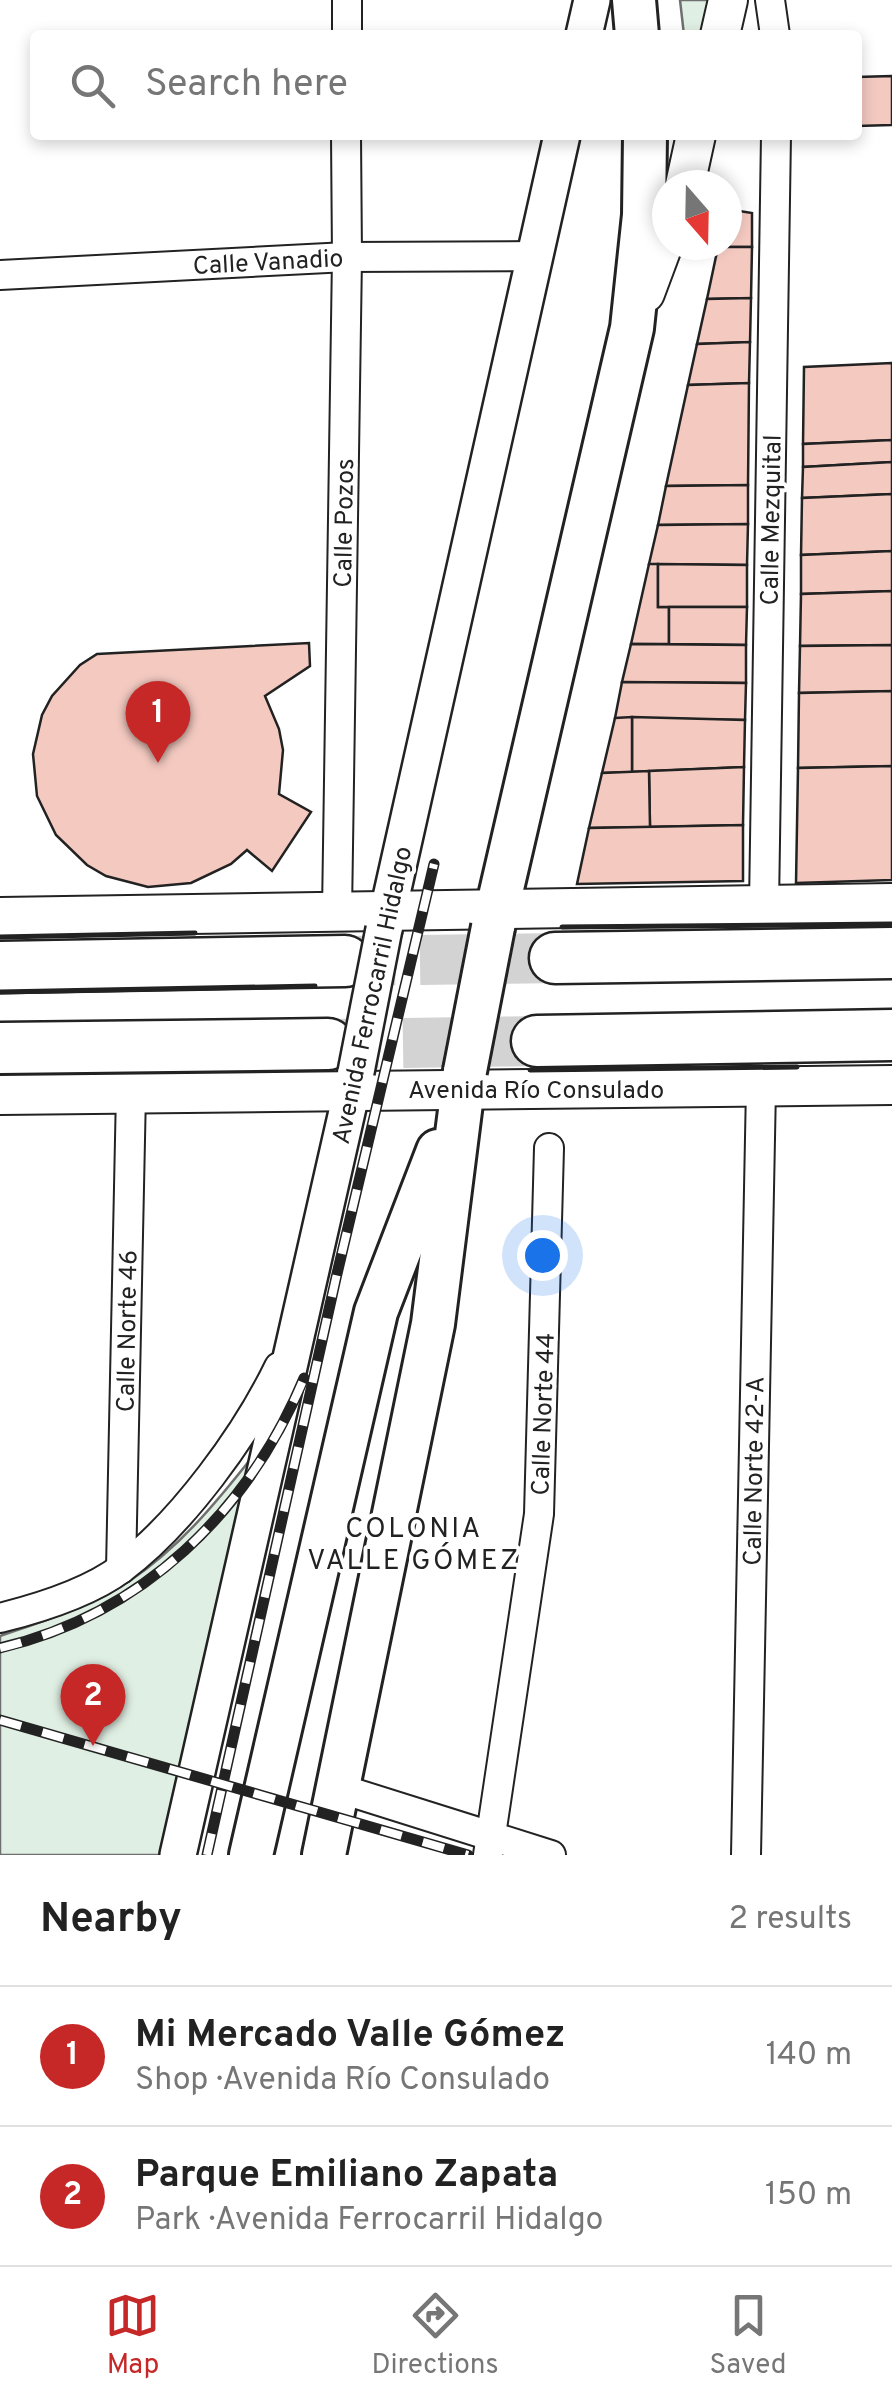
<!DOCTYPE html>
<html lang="en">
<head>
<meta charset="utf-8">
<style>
	:root { --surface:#fff; --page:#f6f6f6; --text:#222; --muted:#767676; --line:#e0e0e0; --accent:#c62828 }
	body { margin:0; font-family:Overpass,sans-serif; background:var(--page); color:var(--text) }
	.compass { position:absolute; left:652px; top:170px; width:90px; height:90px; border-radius:50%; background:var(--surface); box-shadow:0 5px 15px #0003; rotate:160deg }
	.you { position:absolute; left:542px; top:1255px; width:35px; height:35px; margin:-25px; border:8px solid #fff; border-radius:50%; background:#1a73e8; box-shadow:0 0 0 15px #1a73e833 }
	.badge { display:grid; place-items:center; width:65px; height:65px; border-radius:50%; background:var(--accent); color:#fff; font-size:32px; font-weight:700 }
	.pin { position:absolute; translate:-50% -82px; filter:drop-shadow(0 2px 5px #0008) }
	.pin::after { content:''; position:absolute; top:52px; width:35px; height:30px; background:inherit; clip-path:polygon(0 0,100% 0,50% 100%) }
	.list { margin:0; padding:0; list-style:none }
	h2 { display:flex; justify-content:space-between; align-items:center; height:130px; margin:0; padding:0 40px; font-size:42px }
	h2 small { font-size:32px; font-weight:400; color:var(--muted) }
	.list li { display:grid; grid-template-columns:65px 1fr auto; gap:30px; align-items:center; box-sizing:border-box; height:140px; padding:0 40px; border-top:2px solid var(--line) }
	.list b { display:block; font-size:38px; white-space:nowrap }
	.list p { margin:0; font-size:32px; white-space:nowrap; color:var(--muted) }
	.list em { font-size:32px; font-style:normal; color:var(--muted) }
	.icon { flex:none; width:55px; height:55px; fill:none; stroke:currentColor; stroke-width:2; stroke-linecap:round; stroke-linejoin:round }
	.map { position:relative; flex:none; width:892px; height:1855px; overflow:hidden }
	.search { position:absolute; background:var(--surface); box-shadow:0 5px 15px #0003; left:30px; right:30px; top:30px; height:110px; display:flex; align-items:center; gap:25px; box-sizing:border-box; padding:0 35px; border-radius:10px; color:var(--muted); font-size:38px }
	.sheet { height:410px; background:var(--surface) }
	nav { display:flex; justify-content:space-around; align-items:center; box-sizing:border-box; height:140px; border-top:2px solid var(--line); background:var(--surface); font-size:28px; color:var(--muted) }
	nav a { display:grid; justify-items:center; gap:5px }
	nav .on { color:var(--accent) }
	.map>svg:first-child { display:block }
	.green { fill:#e0efe3; stroke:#6f6f6f; stroke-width:2.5 }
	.building { fill:#f3c9c0; stroke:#222; stroke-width:2.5 }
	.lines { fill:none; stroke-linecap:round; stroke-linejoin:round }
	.motorway-tunnel { stroke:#d3d3d3; stroke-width:50; stroke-dasharray:50 25; stroke-linecap:butt }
	.minor-casing { stroke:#222; stroke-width:32 }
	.tertiary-casing { stroke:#222; stroke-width:40 }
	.secondary-casing { stroke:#222; stroke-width:42 }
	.primary-casing { stroke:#222; stroke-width:48 }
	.motorway-casing { stroke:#222; stroke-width:55 }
	.minor { stroke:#fff; stroke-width:28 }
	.tertiary { stroke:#fff; stroke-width:35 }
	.secondary { stroke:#fff; stroke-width:38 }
	.primary { stroke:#fff; stroke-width:42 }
	.motorway { stroke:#fff; stroke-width:50 }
	.rail-casing { stroke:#222; stroke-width:11 }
	.rail { stroke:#fff; stroke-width:8; stroke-dasharray:22; stroke-linecap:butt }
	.tertiary-bridge-casing { stroke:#222; stroke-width:40; stroke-linecap:butt }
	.primary-bridge-casing { stroke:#222; stroke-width:48; stroke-linecap:butt }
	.tertiary-bridge { stroke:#fff; stroke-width:35 }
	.primary-bridge { stroke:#fff; stroke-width:42 }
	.wall { stroke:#222; stroke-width:5 }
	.labels { text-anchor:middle; stroke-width:8; stroke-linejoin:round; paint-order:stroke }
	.street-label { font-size:25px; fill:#222; stroke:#fff }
	.neighbourhood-label { font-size:28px; letter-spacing:2.5px; fill:#222; stroke:#fff }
</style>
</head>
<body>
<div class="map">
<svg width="892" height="1855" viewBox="0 0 892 1855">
	<rect width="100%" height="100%" fill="#fff"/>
	<!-- green -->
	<g class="green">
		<polygon points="680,0 709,0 701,35 684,35"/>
		<path d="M253,1456L160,1855H0V1636C43,1621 90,1607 128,1582C179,1548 216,1503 253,1456Z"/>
	</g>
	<!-- building -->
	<g class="building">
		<polygon points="892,76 892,125 857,126 857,77"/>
		<polygon points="727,209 752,213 752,247 718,247 727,245"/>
		<polygon points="718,247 752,247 751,298 707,299"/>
		<polygon points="751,298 750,342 697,344 707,299"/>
		<polygon points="750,342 749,383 688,385 697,344"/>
		<polygon points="892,363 892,440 803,444 804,367"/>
		<polygon points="749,383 748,485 666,486 688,385"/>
		<polygon points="892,440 892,462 803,467 803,444"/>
		<polygon points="892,462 892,494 802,498 803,467"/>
		<polygon points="748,485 748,524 658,525 666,486"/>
		<polygon points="892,494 892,551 801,555 802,498"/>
		<polygon points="748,524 747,565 649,564 658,525"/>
		<polygon points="892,551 892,591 801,594 801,555"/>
		<polygon points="649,564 658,564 658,607 669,607 669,644 631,644"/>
		<polygon points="658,564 747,565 747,607 658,607"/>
		<polygon points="892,591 892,645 800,646 801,594"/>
		<polygon points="669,607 747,607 746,645 669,644"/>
		<polygon points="309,643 310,666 265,696 279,729 283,750 279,794 311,812 272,871 247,850 231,864 191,883 148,887 106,876 87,865 56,835 37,796 33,754 42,715 52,696 80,665 97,654"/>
		<polygon points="631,644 746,645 746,683 622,682"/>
		<polygon points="892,645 892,691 799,693 800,646"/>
		<polygon points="622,682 746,683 745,720 615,718"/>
		<polygon points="892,691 892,766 798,768 799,693"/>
		<polygon points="632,717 745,720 744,767 632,772"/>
		<polygon points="632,717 632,772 602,773 615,718"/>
		<polygon points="892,766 892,880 796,883 798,768"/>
		<polygon points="744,767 743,825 650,827 649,771"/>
		<polygon points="649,771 650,827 589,828 602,773"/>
		<polygon points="743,825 743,881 577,884 589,828"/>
	</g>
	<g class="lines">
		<!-- motorway-tunnel -->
		<g class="motorway-tunnel">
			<polyline points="345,961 555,958"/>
			<polyline points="328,1044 537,1041"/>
		</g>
		<!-- minor casing -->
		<g class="minor-casing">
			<g id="minor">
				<polyline points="770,0 775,35"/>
				<polyline points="347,35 347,0"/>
				<polyline points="0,275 347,257 536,256"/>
				<polyline points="764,905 776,135"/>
				<polyline points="337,912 347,257 346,135"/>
				<polyline points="121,1569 131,1092"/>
				<path d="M0,1618C40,1608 89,1593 122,1568C182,1523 246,1435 279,1367"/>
				<polyline points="338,1788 551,1855"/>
				<polyline points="488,1855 539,1514 549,1148"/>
				<polyline points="746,1855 761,1087"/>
			</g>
		</g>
		<!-- tertiary casing -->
		<g class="tertiary-casing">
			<g id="tertiary">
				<polyline points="584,35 592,0"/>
				<polyline points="384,929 562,135"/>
				<polyline points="178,1855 356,1072"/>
			</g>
		</g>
		<!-- secondary casing -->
		<g class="secondary-casing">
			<g id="secondary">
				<polyline points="720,35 728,0"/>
				<polyline points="685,185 696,135"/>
				<polyline points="645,293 667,234"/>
				<polyline points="0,917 892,903"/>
				<polyline points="0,1095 892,1085"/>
			</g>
		</g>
		<!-- primary casing -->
		<g class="primary-casing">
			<g id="primary">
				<polyline points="634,0 637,35"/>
				<polyline points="493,927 632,328 644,215 645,135"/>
				<polyline points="251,1855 376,1312 438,1151"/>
				<polyline points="324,1855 433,1324 465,1071"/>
			</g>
		</g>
		<!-- motorway casing -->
		<g class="motorway-casing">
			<g id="motorway">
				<polyline points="555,958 892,953"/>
				<polyline points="0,967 345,961"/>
				<polyline points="537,1041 892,1035"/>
				<polyline points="0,1048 328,1044"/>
			</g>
		</g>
		<!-- minor -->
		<use href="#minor" class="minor"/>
		<!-- tertiary -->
		<use href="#tertiary" class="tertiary"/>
		<!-- secondary -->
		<use href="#secondary" class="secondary"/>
		<!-- primary -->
		<use href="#primary" class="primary"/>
		<!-- motorway -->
		<use href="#motorway" class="motorway"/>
		<!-- rail casing -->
		<g class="rail-casing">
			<g id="rail">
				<path d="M0,1648C143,1614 248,1512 304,1378"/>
				<polyline points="0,1720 468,1855"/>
				<polyline points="207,1855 336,1278 434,864"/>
			</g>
		</g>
		<!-- rail -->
		<use href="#rail" class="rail"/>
		<!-- tertiary-bridge casing -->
		<g class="tertiary-bridge-casing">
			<polyline id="tertiary-bridge" points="356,1072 384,929"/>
		</g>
		<!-- primary-bridge casing -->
		<g class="primary-bridge-casing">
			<polyline id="primary-bridge" points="465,1071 493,927"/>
		</g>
		<!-- tertiary-bridge -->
		<use href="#tertiary-bridge" class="tertiary-bridge"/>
		<!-- primary-bridge -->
		<use href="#primary-bridge" class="primary-bridge"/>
		<!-- wall -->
		<g class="wall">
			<polyline points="562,927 892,924"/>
			<polyline points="0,937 195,933"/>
			<polyline points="0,992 315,986"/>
			<polyline points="530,1070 797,1067"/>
		</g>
	</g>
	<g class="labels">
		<!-- street labels -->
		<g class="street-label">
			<text transform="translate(268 261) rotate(-3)" y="9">Calle Vanadio</text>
			<text transform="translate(770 520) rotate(-89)" y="9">Calle Mezquital</text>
			<text transform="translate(343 523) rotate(-89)" y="9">Calle Pozos</text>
			<text transform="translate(371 995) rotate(-78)" y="9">Avenida Ferrocarril Hidalgo</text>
			<text x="536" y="1098">Avenida Río Consulado</text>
			<text transform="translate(126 1331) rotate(-89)" y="9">Calle Norte 46</text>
			<text transform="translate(542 1414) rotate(-88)" y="9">Calle Norte 44</text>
			<text transform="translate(753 1471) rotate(-89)" y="9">Calle Norte 42-A</text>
		</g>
		<!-- neighbourhood labels -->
		<g class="neighbourhood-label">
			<text x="414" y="1537">COLONIA<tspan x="414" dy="32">VALLE GÓMEZ</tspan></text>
		</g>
	</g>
</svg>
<svg class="compass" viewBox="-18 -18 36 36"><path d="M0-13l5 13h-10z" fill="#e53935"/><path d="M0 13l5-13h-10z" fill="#767676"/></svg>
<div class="you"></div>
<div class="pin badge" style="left:158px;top:763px">1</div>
<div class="pin badge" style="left:93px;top:1746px">2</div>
<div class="search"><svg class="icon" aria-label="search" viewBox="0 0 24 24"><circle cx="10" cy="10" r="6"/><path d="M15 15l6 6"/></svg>Search here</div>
</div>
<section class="sheet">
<h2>Nearby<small>2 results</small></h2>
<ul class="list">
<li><span class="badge">1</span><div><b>Mi Mercado Valle Gómez</b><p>Shop · Avenida Río Consulado</p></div><em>140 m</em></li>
<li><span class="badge">2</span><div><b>Parque Emiliano Zapata</b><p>Park · Avenida Ferrocarril Hidalgo</p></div><em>150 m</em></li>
</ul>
</section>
<nav>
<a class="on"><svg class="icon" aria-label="map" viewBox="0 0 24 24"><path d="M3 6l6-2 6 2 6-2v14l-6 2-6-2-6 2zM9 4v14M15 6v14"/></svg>Map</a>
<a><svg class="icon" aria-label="directions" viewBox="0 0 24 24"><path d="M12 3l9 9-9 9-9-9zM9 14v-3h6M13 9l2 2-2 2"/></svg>Directions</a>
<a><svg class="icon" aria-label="saved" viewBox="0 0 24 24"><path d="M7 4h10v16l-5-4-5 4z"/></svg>Saved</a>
</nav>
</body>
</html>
